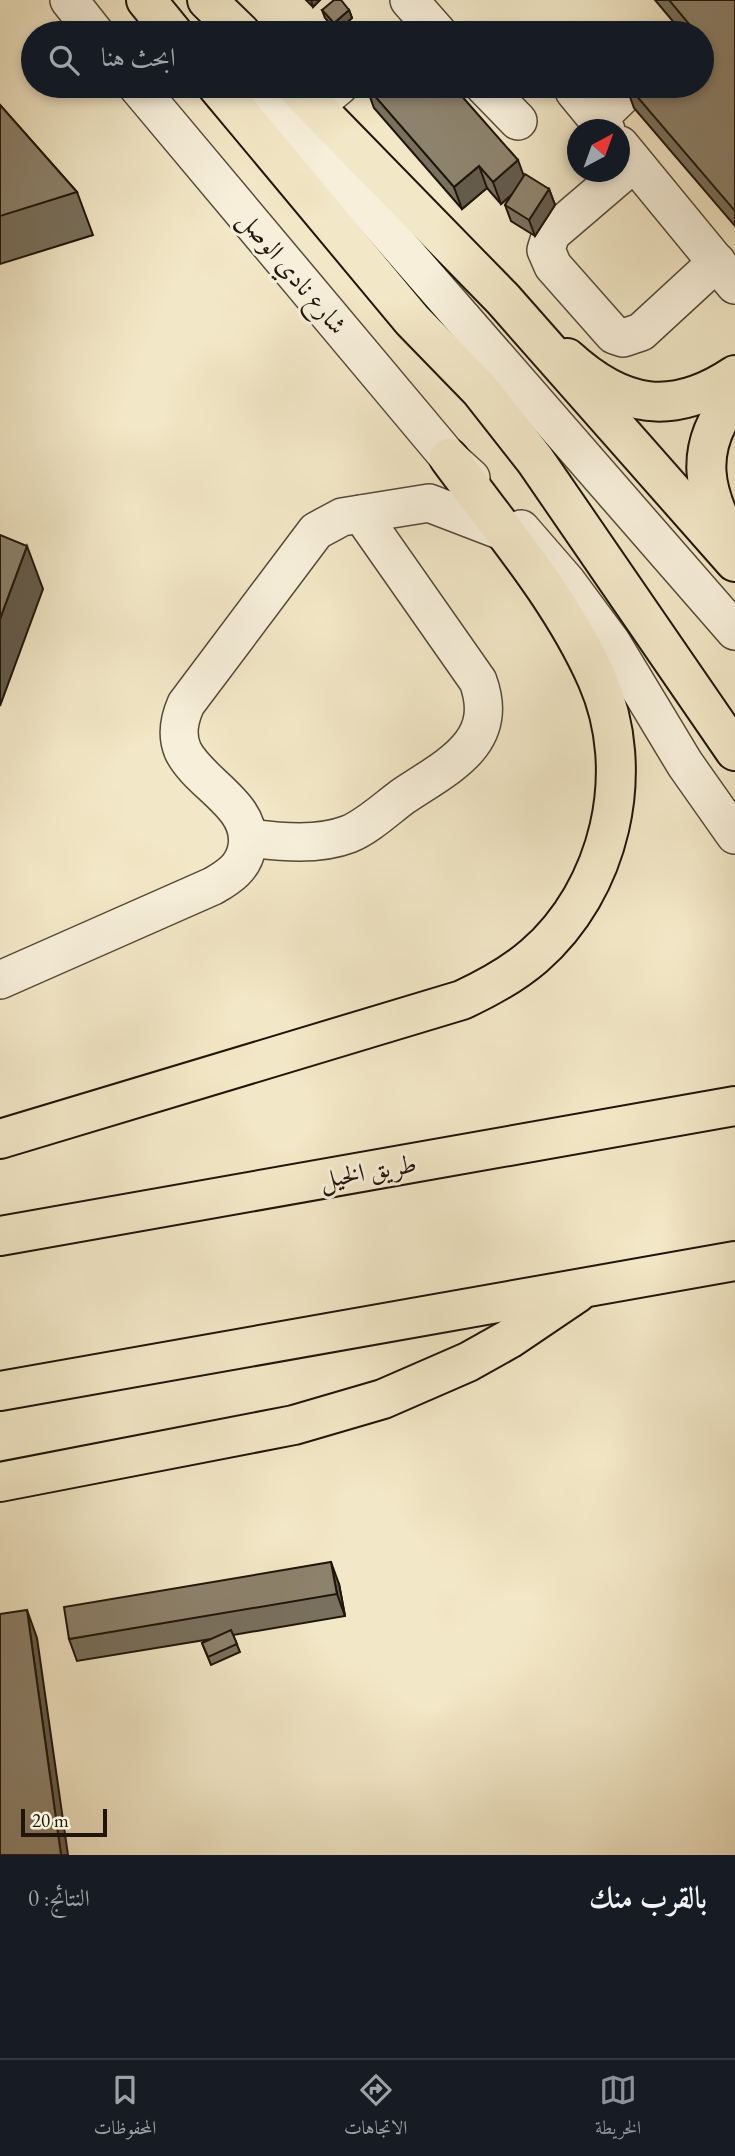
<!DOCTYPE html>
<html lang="ar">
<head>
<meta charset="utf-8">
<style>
	:root { --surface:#171b24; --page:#242831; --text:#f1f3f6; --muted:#9ea1a6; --line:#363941; --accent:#8c9099 }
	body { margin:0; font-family:"EB Garamond",Amiri,serif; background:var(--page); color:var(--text); direction:rtl }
	.compass { position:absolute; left:567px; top:119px; width:63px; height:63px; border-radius:50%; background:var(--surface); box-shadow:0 4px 10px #0003; rotate:41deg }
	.scale { position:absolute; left:21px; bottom:18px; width:86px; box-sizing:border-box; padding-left:7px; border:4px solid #1f150a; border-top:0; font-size:19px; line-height:24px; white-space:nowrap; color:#1f150a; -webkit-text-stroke:5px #f7efda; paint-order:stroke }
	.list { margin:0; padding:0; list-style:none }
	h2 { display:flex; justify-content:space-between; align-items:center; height:91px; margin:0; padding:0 28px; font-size:30px }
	h2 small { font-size:23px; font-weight:400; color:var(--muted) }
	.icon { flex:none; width:38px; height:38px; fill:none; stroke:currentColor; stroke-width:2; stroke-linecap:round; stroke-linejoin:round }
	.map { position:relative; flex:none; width:735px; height:1855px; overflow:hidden; direction:ltr }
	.search { position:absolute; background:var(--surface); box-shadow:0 4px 10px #0003; left:21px; right:21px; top:21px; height:77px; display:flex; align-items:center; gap:18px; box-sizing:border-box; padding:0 24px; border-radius:38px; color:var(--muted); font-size:26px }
	.sheet { height:203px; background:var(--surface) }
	nav { display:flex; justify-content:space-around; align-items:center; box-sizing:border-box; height:98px; border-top:2px solid var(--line); background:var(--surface); font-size:19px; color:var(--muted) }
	nav a { display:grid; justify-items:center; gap:4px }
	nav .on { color:var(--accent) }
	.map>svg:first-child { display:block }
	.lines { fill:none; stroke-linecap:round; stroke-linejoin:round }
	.minor-casing { stroke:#544a39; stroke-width:40 }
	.major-casing { stroke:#1f150a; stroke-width:42 }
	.highway-casing { stroke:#1f150a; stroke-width:42 }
	.minor { stroke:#f7efda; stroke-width:37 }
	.major { stroke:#f2e7c6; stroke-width:38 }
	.highway { stroke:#f2e7c6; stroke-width:38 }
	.wall { fill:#79705d; stroke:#1f150a; stroke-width:2 }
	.shaded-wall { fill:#635b4c; stroke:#1f150a; stroke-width:2 }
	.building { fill:#8d826c; stroke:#1f150a; stroke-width:2 }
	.labels { text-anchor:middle; stroke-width:6; stroke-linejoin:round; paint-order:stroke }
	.street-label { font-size:26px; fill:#1f150a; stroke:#f7efda }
</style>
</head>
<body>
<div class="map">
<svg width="735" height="1855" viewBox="0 0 735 1855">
	<rect width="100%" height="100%" fill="#f2e7c6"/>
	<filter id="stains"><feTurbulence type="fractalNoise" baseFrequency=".00286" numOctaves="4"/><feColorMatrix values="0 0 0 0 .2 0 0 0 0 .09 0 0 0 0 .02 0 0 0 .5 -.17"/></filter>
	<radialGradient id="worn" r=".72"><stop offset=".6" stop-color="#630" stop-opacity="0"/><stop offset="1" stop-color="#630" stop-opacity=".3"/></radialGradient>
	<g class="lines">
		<!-- minor casing -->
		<g class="minor-casing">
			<g id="minor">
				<polyline points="69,0 95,33"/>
				<polyline points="409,0 438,33"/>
				<polyline points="137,86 449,458 471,478"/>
				<polyline points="263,86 308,141 735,631"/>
				<polyline points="484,86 518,121"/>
				<polyline points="574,91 606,130"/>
				<polyline points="315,106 339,86"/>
				<polyline points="598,119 629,89"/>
				<polyline points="620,145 735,285"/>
				<polyline points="634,163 551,234 546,250 553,266 614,335 623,338 641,332 717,262"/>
				<polyline points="521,529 567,582 612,643 685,764 735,835"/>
				<path d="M249,838C281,842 318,846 349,834C368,826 386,809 402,797C446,767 501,744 478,681L361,514"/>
				<path d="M0,980L213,886C229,877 244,867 247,847C254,805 200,785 183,751C176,735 179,720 186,704L316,531L342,517L429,503L502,531"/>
			</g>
		</g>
		<!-- major casing -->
		<g class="major-casing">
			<g id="major">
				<path d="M567,358C622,408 672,417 735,375"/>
				<path d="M735,396C691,449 703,494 735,549"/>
			</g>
		</g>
		<!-- highway casing -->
		<g class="highway-casing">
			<g id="highway">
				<polyline points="146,0 173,33"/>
				<polyline points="207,0 241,33"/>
				<polyline points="217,86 412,320 480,390 535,460 735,751"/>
				<polyline points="295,86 503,299 735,562"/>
				<path d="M0,1139L462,1000C488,988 512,975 534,956C610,890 638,772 597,679C561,598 501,529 449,458"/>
				<polyline points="0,1236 735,1106"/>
				<polyline points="0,1391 735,1261"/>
				<polyline points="0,1482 294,1425 383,1399 468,1362 509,1339 577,1293"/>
			</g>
		</g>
		<!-- minor -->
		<use href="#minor" class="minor"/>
		<!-- major -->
		<use href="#major" class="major"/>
		<!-- highway -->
		<use href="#highway" class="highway"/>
	</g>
	<!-- wall -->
	<g class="wall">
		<polygon points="306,0 320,0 313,7"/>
		<polygon points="655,0 735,0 735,226 634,108 626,86 702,86 682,32"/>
		<polygon points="322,10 349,10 352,18 337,31 325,18"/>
		<polygon points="366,86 524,177 549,189 555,205 535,236 511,221 505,205 513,194 501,204 487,188 462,209 374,108"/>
		<polygon points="0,105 77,192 93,235 0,264"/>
		<polygon points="578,139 578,159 573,154 570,146"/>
		<polygon points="339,1584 345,1616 233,1635 240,1652 211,1665 202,1643 211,1639 77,1661 69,1639"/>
	</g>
	<!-- shaded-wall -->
	<g class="shaded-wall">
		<polygon points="311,0 320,0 313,7"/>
		<polygon points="349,10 352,18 337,31 334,23"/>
		<polygon points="518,160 526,182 501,204 493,182"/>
		<polygon points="479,166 487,188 462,209 454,187"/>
		<polygon points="549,189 555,205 535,236 529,220"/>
		<polygon points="27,546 43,589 0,706 0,619"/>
		<polygon points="331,1562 339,1584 345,1616 337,1594"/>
		<polygon points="27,1610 37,1638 68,1855 61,1855"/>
	</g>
	<!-- building -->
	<g class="building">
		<polygon points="334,0 341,0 349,10 334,23 322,10"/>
		<polygon points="669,0 735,0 735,211 628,86 702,86 702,33 680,33 690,25"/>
		<polygon points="399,23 408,33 387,33"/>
		<polygon points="366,86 453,86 518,160 493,182 479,166 454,187"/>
		<polygon points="0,105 77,192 0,216"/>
		<polygon points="578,139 578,154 570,146"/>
		<polygon points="525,174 549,189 529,220 505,205"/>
		<polygon points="0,535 27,546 0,619"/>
		<polygon points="331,1562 337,1594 69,1639 64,1607"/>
		<polygon points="27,1610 61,1855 0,1855 0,1614"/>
		<polygon points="231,1630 237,1644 208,1657 202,1643"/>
	</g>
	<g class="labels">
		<!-- street labels -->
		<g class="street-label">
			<text transform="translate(293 272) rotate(50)" y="9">شارع نادي الوصل</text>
			<text transform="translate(368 1171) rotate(-10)" y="9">طريق الخيل</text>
		</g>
	</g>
	<rect width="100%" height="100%" filter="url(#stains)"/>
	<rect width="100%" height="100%" fill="url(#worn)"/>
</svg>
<svg class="compass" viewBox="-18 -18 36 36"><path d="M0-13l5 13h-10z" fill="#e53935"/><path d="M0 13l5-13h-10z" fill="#9ea1a6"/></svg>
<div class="scale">20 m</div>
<div class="search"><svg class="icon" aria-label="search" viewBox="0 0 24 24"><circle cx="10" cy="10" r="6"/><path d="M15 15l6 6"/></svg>ابحث هنا</div>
</div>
<section class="sheet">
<h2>بالقرب منك<small>النتائج: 0</small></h2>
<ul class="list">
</ul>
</section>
<nav>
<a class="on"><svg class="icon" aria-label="map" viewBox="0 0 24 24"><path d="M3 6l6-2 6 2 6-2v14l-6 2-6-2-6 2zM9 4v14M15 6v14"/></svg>الخريطة</a>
<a><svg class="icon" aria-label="directions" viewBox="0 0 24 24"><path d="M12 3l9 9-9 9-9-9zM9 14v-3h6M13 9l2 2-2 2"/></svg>الاتجاهات</a>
<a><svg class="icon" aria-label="saved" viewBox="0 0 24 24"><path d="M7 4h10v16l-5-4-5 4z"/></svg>المحفوظات</a>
</nav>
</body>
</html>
